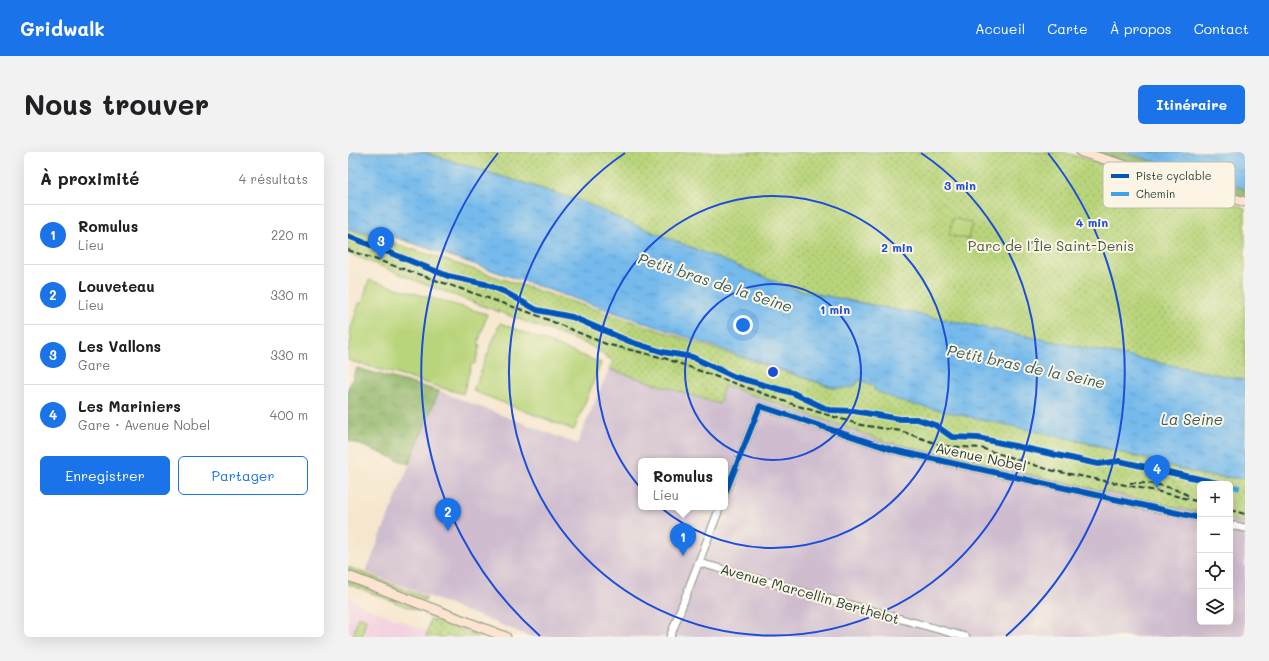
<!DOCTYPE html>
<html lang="fr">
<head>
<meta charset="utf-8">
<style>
	:root { --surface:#fff; --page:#f2f2f2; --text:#202124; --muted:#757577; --line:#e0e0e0; --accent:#1a73e8 }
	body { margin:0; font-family:Mali,sans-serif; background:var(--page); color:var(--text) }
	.controls { position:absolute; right:12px; bottom:12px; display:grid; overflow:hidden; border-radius:6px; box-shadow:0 4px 16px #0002 }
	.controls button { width:36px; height:36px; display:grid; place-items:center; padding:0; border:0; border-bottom:1px solid var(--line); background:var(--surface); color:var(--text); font:20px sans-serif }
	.you { position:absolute; left:395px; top:173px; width:14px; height:14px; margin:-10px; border:3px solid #fff; border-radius:50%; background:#1a73e8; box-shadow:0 0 0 6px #1a73e833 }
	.badge { display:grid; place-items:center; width:26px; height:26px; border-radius:50%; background:var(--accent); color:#fff; font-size:13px; font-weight:700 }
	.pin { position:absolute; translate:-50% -33px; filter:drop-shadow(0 1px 2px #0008) }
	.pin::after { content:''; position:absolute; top:21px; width:14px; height:12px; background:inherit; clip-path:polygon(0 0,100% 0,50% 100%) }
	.popup { position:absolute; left:290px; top:306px; width:90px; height:52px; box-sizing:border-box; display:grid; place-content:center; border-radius:6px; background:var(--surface); filter:drop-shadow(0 1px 3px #0005); font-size:13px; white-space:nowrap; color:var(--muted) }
	.popup b { font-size:15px; color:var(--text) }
	.popup::after { content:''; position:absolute; left:50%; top:100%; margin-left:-8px; border:8px solid transparent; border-top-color:var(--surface) }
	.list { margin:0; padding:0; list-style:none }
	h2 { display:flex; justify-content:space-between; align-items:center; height:52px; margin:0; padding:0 16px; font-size:17px }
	h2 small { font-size:13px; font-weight:400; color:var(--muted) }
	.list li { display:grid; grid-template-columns:26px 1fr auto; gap:12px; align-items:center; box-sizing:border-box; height:60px; padding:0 16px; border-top:1px solid var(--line) }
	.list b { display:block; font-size:15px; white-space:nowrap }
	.list p { margin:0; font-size:13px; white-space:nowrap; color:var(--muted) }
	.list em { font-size:13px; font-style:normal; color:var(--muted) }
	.actions { display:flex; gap:8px; padding:12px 16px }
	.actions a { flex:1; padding:9px 0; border:1px solid var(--accent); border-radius:6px; text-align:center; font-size:14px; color:var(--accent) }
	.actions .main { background:var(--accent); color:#fff }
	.icon { flex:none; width:22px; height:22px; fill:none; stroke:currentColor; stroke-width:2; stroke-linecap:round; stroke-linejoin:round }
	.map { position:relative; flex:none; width:897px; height:485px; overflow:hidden; border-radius:6px }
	header { display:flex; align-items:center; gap:24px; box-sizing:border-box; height:56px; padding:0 20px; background:var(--accent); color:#fff }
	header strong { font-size:19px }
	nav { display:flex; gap:22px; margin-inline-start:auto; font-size:14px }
	.intro { display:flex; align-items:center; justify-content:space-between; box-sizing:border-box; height:96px; padding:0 24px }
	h1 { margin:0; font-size:28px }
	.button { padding:10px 18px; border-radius:6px; background:var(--accent); color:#fff; font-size:14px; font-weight:700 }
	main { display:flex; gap:24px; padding:0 24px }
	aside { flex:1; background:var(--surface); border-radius:6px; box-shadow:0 4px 16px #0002 }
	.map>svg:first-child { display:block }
	.built { fill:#f3cfe0 }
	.industrial { fill:#cfbdcf; fill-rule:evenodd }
	.grass { fill:url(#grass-tufts); stroke:#6c8958 }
	.forest { fill:url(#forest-crowns); stroke:#587a50 }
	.park { fill:url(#park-dots); stroke:#6c8958 }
	.pitch { fill:#b9d57b; stroke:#6c8958 }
	.water { fill:url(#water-ripples); stroke:#4a7c90 }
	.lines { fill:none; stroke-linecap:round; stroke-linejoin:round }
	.street-casing { stroke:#8a9280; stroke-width:9 }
	.secondary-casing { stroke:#8a9280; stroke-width:11 }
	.street { stroke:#fff; stroke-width:7 }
	.secondary { stroke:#fde4d1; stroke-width:9 }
	.rail { stroke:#1f3d34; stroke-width:2; stroke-dasharray:6 3; stroke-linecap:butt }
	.quiet { stroke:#3da4eb; stroke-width:5; stroke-dasharray:10 5; stroke-linecap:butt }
	.cycleway-casing { stroke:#fcf5e5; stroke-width:8 }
	.cycleway { stroke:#0057b8; stroke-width:6 }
	.ring { fill:none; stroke:#1d4ed8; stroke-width:2 }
	.labels { text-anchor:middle; stroke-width:4; stroke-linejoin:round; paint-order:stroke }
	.park-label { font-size:14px; fill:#3e5b42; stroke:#fcf5e5 }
	.street-label { font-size:14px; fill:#1f3d34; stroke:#fcf5e5 }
	.water-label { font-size:15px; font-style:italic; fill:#345c62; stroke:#fcf5e5 }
	.key { fill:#fcf5e5; stroke:#babeb0; stroke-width:1 }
	.key-label { font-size:11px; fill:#1f3d34 }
	.centre { fill:#1d4ed8; stroke:#fcf5e5; stroke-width:2 }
	.ring-label { font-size:12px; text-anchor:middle; font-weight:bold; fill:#1d4ed8; stroke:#fcf5e5; stroke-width:4; stroke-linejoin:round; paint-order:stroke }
</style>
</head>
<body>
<header>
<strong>Gridwalk</strong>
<nav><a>Accueil</a><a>Carte</a><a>À propos</a><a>Contact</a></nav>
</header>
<div class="intro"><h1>Nous trouver</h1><a class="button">Itinéraire</a></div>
<main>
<aside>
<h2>À proximité<small>4 résultats</small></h2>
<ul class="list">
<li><span class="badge">1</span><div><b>Romulus</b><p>Lieu</p></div><em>220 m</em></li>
<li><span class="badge">2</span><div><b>Louveteau</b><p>Lieu</p></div><em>330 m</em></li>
<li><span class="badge">3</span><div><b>Les Vallons</b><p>Gare</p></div><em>330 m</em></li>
<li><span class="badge">4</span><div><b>Les Mariniers</b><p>Gare · Avenue Nobel</p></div><em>400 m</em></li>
</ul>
<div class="actions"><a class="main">Enregistrer</a><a>Partager</a></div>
</aside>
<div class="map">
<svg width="897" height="485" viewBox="0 0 897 485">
	<defs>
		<pattern id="grass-tufts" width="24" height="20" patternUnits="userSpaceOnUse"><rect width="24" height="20" fill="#b9d57b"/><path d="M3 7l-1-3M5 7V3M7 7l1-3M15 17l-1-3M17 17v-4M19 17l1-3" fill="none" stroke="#96ae66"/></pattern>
		<pattern id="forest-crowns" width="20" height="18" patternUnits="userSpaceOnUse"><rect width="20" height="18" fill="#92b66b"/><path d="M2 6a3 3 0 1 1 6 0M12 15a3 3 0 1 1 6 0" fill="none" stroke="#779559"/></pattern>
		<pattern id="park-dots" width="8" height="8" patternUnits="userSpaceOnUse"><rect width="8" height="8" fill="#b9d57b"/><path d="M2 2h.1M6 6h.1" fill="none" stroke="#96ae66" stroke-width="1.8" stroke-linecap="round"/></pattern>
		<pattern id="water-ripples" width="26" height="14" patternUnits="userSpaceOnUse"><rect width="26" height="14" fill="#75baec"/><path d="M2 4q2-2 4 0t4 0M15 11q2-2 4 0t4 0" fill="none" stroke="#5f98c0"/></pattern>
	</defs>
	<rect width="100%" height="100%" fill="#fcf5e5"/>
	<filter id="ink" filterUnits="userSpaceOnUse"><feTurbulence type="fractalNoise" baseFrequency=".025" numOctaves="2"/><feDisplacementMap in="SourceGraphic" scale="8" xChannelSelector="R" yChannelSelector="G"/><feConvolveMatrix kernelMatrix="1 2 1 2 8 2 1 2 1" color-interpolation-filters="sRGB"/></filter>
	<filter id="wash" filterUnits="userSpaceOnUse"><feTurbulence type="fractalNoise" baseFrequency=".012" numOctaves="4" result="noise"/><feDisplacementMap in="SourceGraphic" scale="16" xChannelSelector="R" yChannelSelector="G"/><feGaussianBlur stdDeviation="0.9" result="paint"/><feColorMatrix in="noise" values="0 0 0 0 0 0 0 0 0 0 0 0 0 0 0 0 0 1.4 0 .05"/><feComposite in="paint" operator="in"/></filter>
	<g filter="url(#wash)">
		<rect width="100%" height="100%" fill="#f6e6cd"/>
		<!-- built -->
		<polygon class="built" points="0,445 20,456 79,479 78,485 0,485"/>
		<!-- industrial -->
		<path class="industrial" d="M261,217L371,252L376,233L540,290L852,361V470H882V368L897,371V485H184L18,420L91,239L229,292ZM293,309H377V355H293Z"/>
		<!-- grass -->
		<g class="grass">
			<polygon points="0,415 79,446 76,449 0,419"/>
			<polygon points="0,428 72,456 72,460 0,432"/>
			<polygon points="79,458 147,485 135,485 76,462"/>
			<polygon points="10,464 18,467 14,485 5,485"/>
		</g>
		<!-- forest -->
		<g class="forest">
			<polygon points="745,0 776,0 897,37 897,47"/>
			<polygon points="9,216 91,239 61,312 0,288 0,237"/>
		</g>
		<!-- park -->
		<g class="park">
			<polygon points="75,0 715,0 897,56 897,228 449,138 275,68 233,49"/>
			<polygon points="0,76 486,236 510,227 527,234 855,323 897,327 897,371 882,368 882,332 852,332 852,361 542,291 376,233 371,252 261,217 265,209 243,194 81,134 0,101"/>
			<polygon points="82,467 130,485 78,485"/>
		</g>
		<!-- pitch -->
		<g class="pitch">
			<polygon points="605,66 624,71 620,87 601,83"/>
			<polygon points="21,128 139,162 130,192 132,193 127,212 124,211 115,242 0,208 0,199 4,184 1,183 11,151 14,151"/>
			<polygon points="152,171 253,211 226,278 125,239"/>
		</g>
		<!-- water -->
		<g class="water">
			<polygon points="0,0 75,0 233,49 275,68 449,138 897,228 897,327 855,323 736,290 554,250 526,238 526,234 511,227 507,234 497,236 487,236 32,80 16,81 0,76"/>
			<polygon points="776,0 897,0 897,37"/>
		</g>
	</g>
	<g filter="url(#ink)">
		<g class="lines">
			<!-- street casing -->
			<g class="street-casing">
				<g id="street">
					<polyline points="377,342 412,254 545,298 852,366"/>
					<polyline points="882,373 897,376"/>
					<polyline points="352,411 618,485"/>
					<polyline points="322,485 372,355"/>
				</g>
			</g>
			<!-- secondary casing -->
			<g class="secondary-casing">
				<g id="secondary">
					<polyline points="733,0 897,50"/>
					<polyline points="0,424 158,485"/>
				</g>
			</g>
			<!-- street -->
			<use href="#street" class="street"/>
			<!-- secondary -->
			<use href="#secondary" class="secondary"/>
			<!-- rail -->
			<g class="rail">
				<polyline points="0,98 186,162 258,192 316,206 447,253 513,273 553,279 595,294 633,296 702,318 808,339 852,350"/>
				<path d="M782,331C803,330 823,334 841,344"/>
				<polyline points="882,358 897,362"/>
			</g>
			<!-- quiet -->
			<polyline class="quiet" points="882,334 897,337"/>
			<!-- cycleway casing -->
			<g class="cycleway-casing">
				<g id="cycleway">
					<polyline points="0,84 100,124 137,132 157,140 189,158 224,165 283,190 315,200 344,205 387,225 445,241 481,258 506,259 552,267 569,267 587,273 604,285 630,286 750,312 771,309 874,332"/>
					<polyline points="377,342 412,254 545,298 852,366"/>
				</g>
			</g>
			<!-- cycleway -->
			<use href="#cycleway" class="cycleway"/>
		</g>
	</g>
	<!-- distance rings -->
	<g class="ring">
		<circle cx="425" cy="220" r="88"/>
		<circle cx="425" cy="220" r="176"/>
		<path d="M573 1A264 264 0 1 1 277 1"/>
		<path d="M192 484A352 352 0 0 1 150 1M700 1A352 352 0 0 1 658 484"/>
	</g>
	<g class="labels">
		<!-- park labels -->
		<g class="park-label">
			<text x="703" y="99">Parc de l'Île Saint-Denis</text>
		</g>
		<!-- street labels -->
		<g class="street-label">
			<text transform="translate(633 305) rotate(12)" y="5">Avenue Nobel</text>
			<text transform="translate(462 442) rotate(16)" y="5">Avenue Marcellin Berthelot</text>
		</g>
		<!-- water labels -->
		<g class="water-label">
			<text transform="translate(367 131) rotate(18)" y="5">Petit bras de la Seine</text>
			<text transform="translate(678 215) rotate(12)" y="5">Petit bras de la Seine</text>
			<text x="844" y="273">La Seine</text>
		</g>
	</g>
	<!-- legend -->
	<rect x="755" y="10" width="132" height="46" rx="6" class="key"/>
	<rect x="763" y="22" width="18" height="4" fill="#0057b8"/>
	<rect x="763" y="40" width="18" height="4" fill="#3da4eb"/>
	<g class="key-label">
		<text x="788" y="28">Piste cyclable</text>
		<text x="788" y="46">Chemin</text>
	</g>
	<circle cx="425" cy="220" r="6" class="centre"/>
	<g class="ring-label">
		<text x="612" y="38">3 min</text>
		<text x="744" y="75">4 min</text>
		<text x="549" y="100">2 min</text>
		<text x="487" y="162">1 min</text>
	</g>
</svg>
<div class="controls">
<button>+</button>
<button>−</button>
<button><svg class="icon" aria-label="locate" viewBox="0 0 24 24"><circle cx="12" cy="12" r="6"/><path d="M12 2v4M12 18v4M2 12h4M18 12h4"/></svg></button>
<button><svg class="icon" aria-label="layers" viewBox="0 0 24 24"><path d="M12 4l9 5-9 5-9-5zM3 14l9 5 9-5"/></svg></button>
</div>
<div class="you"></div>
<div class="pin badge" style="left:335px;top:404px">1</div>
<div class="popup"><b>Romulus</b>Lieu</div>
<div class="pin badge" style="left:100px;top:379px">2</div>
<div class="pin badge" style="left:33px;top:108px">3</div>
<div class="pin badge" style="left:809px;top:336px">4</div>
</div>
</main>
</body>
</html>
